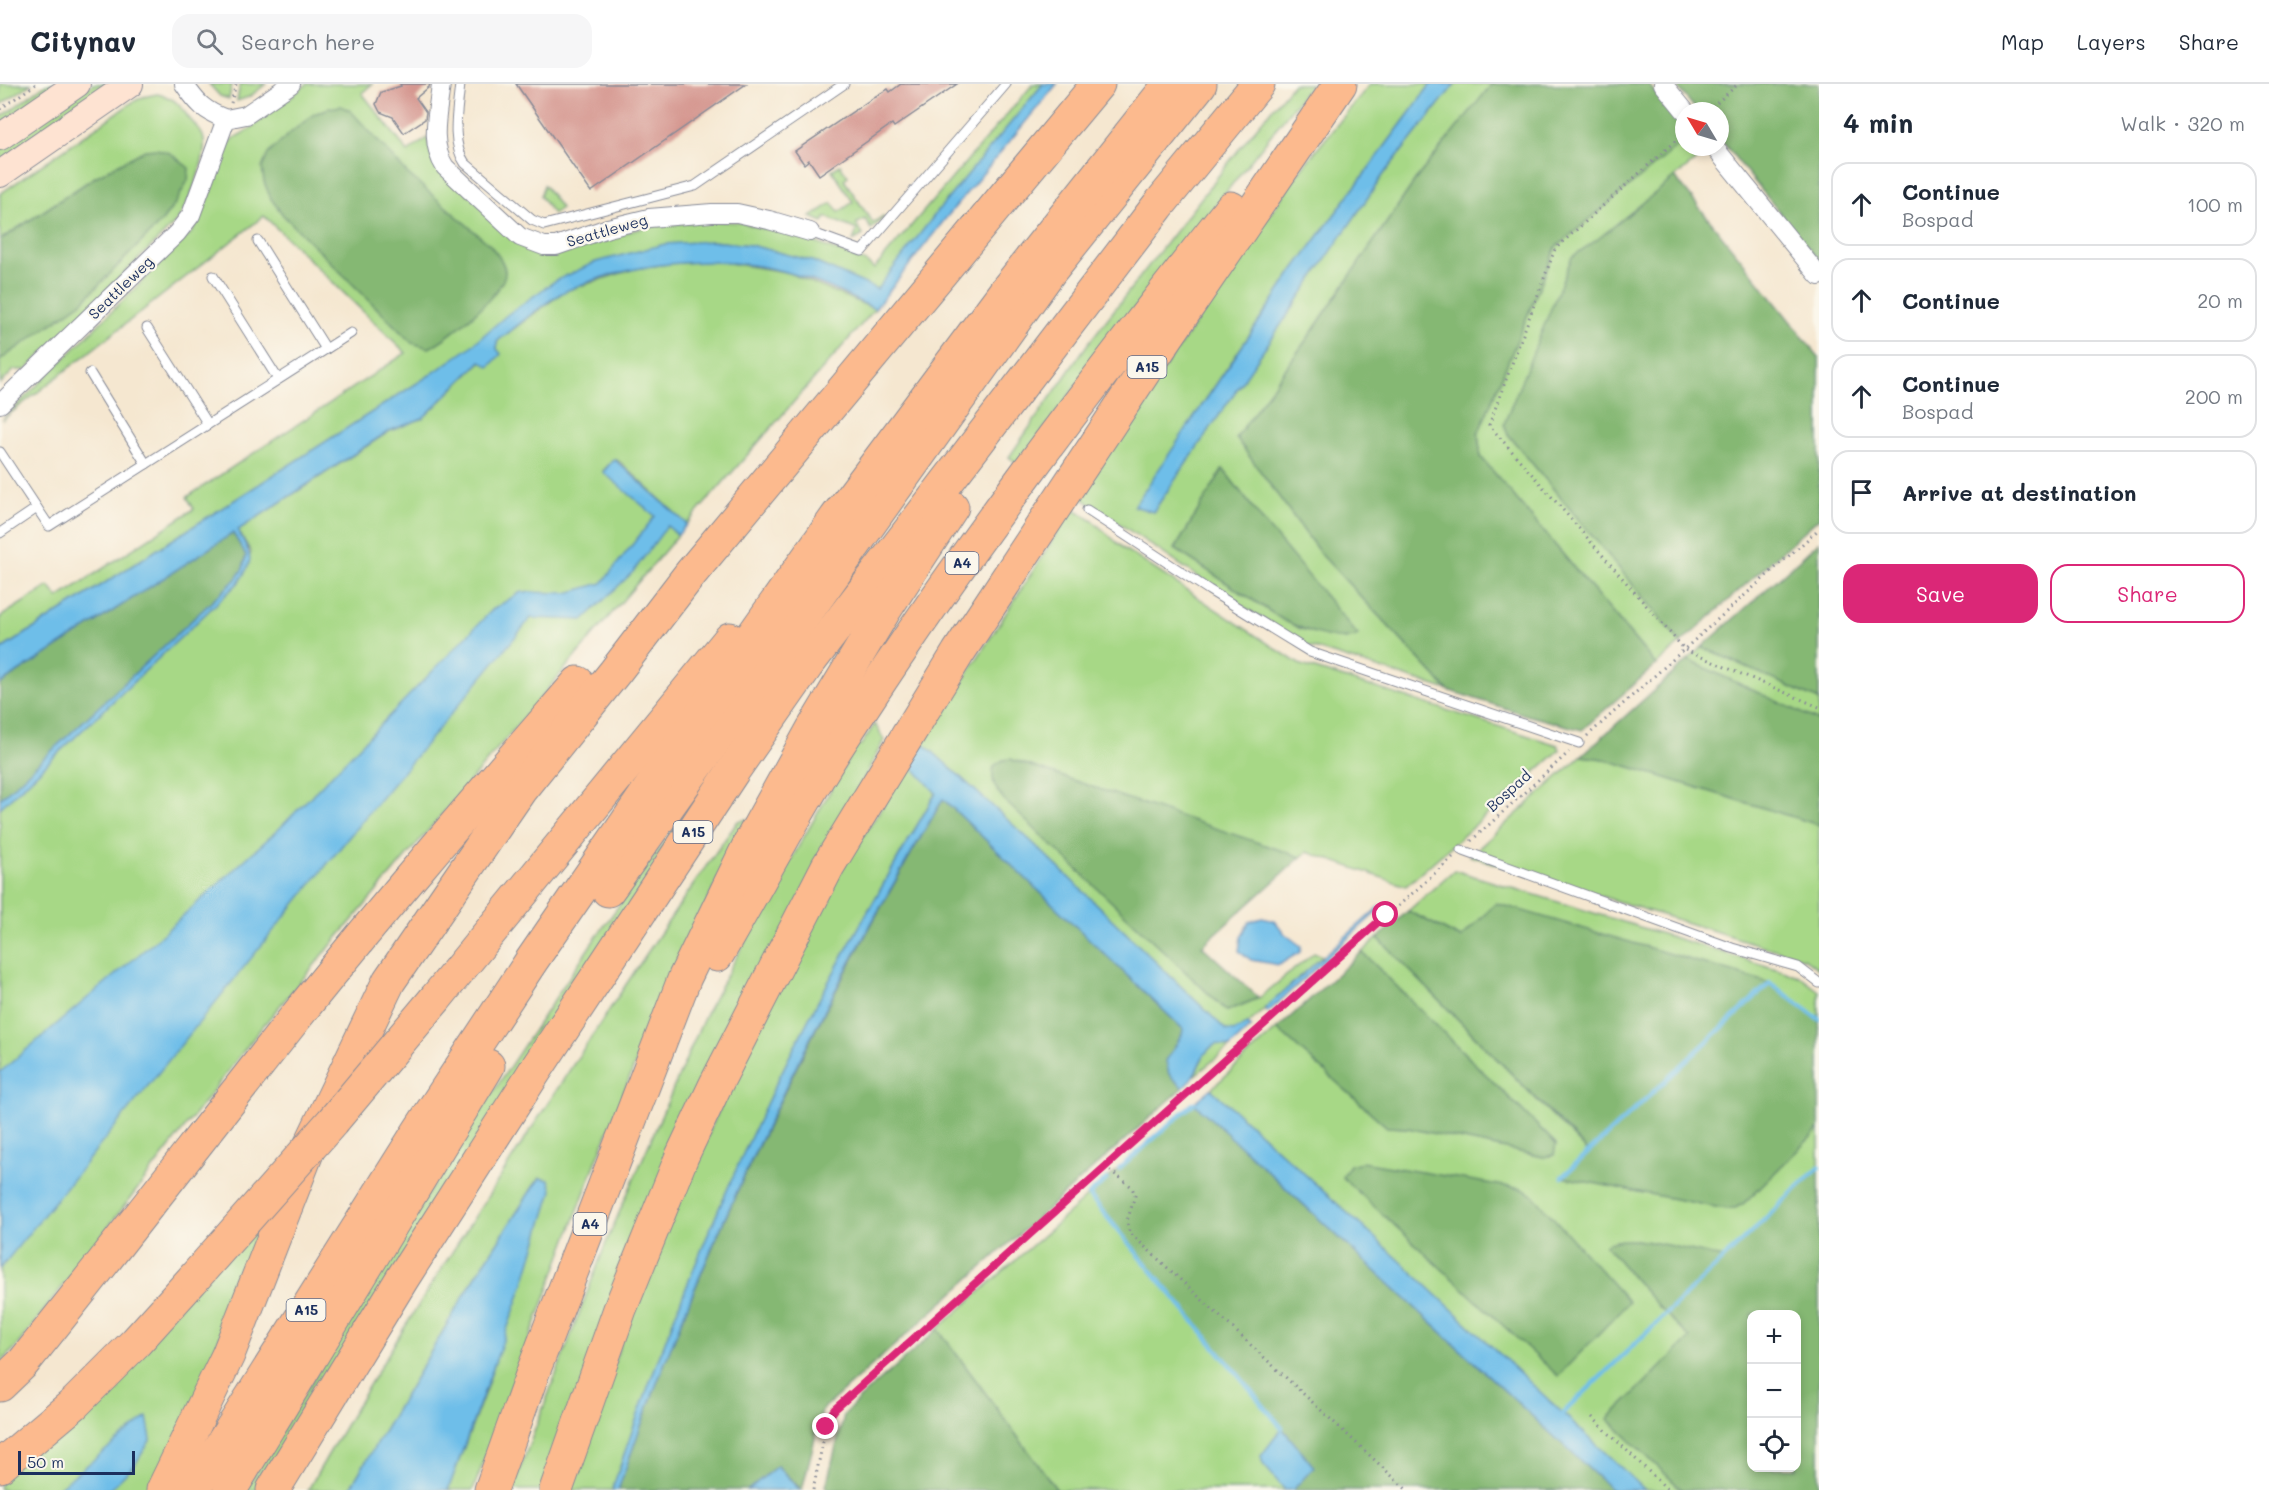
<!DOCTYPE html>
<html lang="en">
<head>
<meta charset="utf-8">
<style>
	:root { --surface:#fff; --page:#f6f6f7; --text:#1f2937; --muted:#747a83; --line:#e0e1e3; --accent:#db2777 }
	body { margin:0; font-family:Mali,sans-serif; background:var(--page); color:var(--text) }
	.controls { position:absolute; right:18px; bottom:18px; display:grid; overflow:hidden; border-radius:12px; box-shadow:0 3px 9px #0003 }
	.controls button { width:54px; height:54px; display:grid; place-items:center; padding:0; border:0; border-bottom:2px solid var(--line); background:var(--surface); color:var(--text); font:30px sans-serif }
	.compass { position:absolute; left:1675px; top:18px; width:54px; height:54px; border-radius:50%; background:var(--surface); box-shadow:0 3px 9px #0003; rotate:308deg }
	.scale { position:absolute; left:18px; bottom:15px; width:117px; box-sizing:border-box; padding-left:6px; border:3px solid #1b2f5e; border-top:0; font-size:16px; line-height:21px; white-space:nowrap; color:#1b2f5e; -webkit-text-stroke:4px #fbf7ec; paint-order:stroke }
	.stop { position:absolute; width:18px; height:18px; margin:-14px; border:4px solid #db2777; border-radius:50%; background:#fff }
	.stop.end { background:#db2777; border-color:#fff; box-shadow:0 2px 6px #0008 }
	.list { margin:0; padding:0; list-style:none }
	h2 { display:flex; justify-content:space-between; align-items:center; height:78px; margin:0; padding:0 24px; font-size:26px }
	h2 small { font-size:20px; font-weight:400; color:var(--muted) }
	.list li { display:grid; grid-template-columns:39px 1fr auto; gap:18px; align-items:center; box-sizing:border-box; height:84px; margin:0 12px 12px; padding:0 12px; border:2px solid var(--line); border-radius:18px }
	.list b { display:block; font-size:22px; white-space:nowrap }
	.list p { margin:0; font-size:20px; white-space:nowrap; color:var(--muted) }
	.list em { font-size:20px; font-style:normal; color:var(--muted) }
	.actions { display:flex; gap:12px; padding:18px 24px }
	.actions a { flex:1; padding:14px 0; border:2px solid var(--accent); border-radius:18px; text-align:center; font-size:21px; color:var(--accent) }
	.actions .main { background:var(--accent); color:#fff }
	.icon { flex:none; width:33px; height:33px; fill:none; stroke:currentColor; stroke-width:2; stroke-linecap:round; stroke-linejoin:round }
	.map { position:relative; flex:none; width:1819px; height:1406px; overflow:hidden }
	header { display:flex; align-items:center; gap:36px; box-sizing:border-box; height:84px; padding:0 30px; background:var(--surface); border-bottom:2px solid var(--line) }
	header strong { font-size:28px }
	nav { display:flex; gap:33px; margin-inline-start:auto; font-size:21px }
	.search { width:420px; height:54px; background:var(--page); display:flex; align-items:center; gap:15px; box-sizing:border-box; padding:0 21px; border-radius:18px; color:var(--muted); font-size:22px }
	main { display:flex }
	aside { flex:1; background:var(--surface) }
	.map>svg:first-child { display:block }
	.green { fill:#a7d886; stroke:#618472; stroke-width:1.5; fill-rule:evenodd }
	.forest { fill:#85b873; stroke:#507468; stroke-width:1.5; fill-rule:evenodd }
	.water { fill:#6ebee9; stroke:#4476a4; stroke-width:1.5 }
	.lines { fill:none; stroke-linecap:round; stroke-linejoin:round }
	.stream { stroke:#6ebee9; stroke-width:4.5 }
	.building { fill:#d59790 }
	.lane-casing { stroke:#888b97; stroke-width:11 }
	.street-casing { stroke:#888b97; stroke-width:20 }
	.secondary-casing { stroke:#888b97; stroke-width:28 }
	.highway-casing { stroke:#888b97; stroke-width:35 }
	.path { stroke:#888b97; stroke-width:3; stroke-dasharray:1.5 4.5; stroke-linecap:butt }
	.lane { stroke:#fff; stroke-width:9 }
	.street { stroke:#fff; stroke-width:18 }
	.secondary { stroke:#fee3d2; stroke-width:26 }
	.highway { stroke:#fcba8e; stroke-width:33 }
	.highway-bridge-casing { stroke:#888b97; stroke-width:35; stroke-linecap:butt }
	.highway-bridge { stroke:#fcba8e; stroke-width:33 }
	.route { stroke:#db2777; stroke-width:8 }
	.labels { text-anchor:middle; stroke-width:4.5; stroke-linejoin:round; paint-order:stroke }
	.shield { fill:#fbf7ec; stroke:#5e6b89; stroke-width:1.5 }
	.shield-label { font-size:14px; font-weight:bold; fill:#1b2f5e }
	.street-label { font-size:15px; fill:#1b2f5e; stroke:#fbf7ec }
</style>
</head>
<body>
<header>
<strong>Citynav</strong>
<div class="search"><svg class="icon" aria-label="search" viewBox="0 0 24 24"><circle cx="10" cy="10" r="6"/><path d="M15 15l6 6"/></svg>Search here</div>
<nav><a>Map</a><a>Layers</a><a>Share</a></nav>
</header>
<main>
<div class="map">
<svg width="1819" height="1406" viewBox="0 0 1819 1406">
	<rect width="100%" height="100%" fill="#fbf7ec"/>
	<filter id="ink" filterUnits="userSpaceOnUse"><feTurbulence type="fractalNoise" baseFrequency=".0167" numOctaves="2"/><feDisplacementMap in="SourceGraphic" scale="12" xChannelSelector="R" yChannelSelector="G"/><feConvolveMatrix kernelMatrix="1 2 1 2 8 2 1 2 1" color-interpolation-filters="sRGB"/></filter>
	<filter id="wash" filterUnits="userSpaceOnUse"><feTurbulence type="fractalNoise" baseFrequency=".008" numOctaves="4" result="noise"/><feDisplacementMap in="SourceGraphic" scale="24" xChannelSelector="R" yChannelSelector="G"/><feGaussianBlur stdDeviation="1.35" result="paint"/><feColorMatrix in="noise" values="0 0 0 0 0 0 0 0 0 0 0 0 0 0 0 0 0 1.4 0 .05"/><feComposite in="paint" operator="in"/></filter>
	<g filter="url(#wash)">
		<rect width="100%" height="100%" fill="#f5e7d0"/>
		<!-- green -->
		<g class="green">
			<polygon points="0,0 31,0 0,21"/>
			<polygon points="46,0 58,0 0,41 0,34"/>
			<polygon points="93,0 113,0 0,78 0,64"/>
			<polygon points="209,0 232,0 229,15 220,12"/>
			<polygon points="240,0 266,0 249,13 237,17"/>
			<polygon points="307,0 372,0 362,9 408,68 427,54 432,74 522,163 532,169 550,172 603,154 651,142 706,137 739,138 814,158 866,178 874,185 1033,0 1043,0 941,123 877,206 812,177 750,161 712,157 596,178 430,291 0,566 0,533 49,502 58,514 194,425 187,413 406,269 264,132 2,336 192,148 201,133 228,61 234,54 250,45"/>
			<polygon points="1293,0 1311,0 1123,239 1018,380 1009,373 1087,261 1247,55"/>
			<path d="M1370,0H1431L1295,184L1202,321L1182,353L1153,428L1386,87L1455,0H1493L1419,91L1312,248L1236,354L1320,469L1448,606L1307,562L1240,521L1080,413L1133,330L1301,85ZM1223,385L1262,436L1346,555L1301,545L1283,536L1175,465Z"/>
			<path d="M157,10C174,13 179,20 189,34C194,40 200,45 203,52C210,70 188,120 178,136L26,286H14L0,300V276L81,219L162,137L176,118L188,96L95,93L0,156V110L133,18L143,13Z"/>
			<polygon points="1684,57 1684,63 1700,63 1705,69 1598,155 1572,173 1507,349 1681,559 1656,581 1481,373 1478,350 1556,163"/>
			<polygon points="840,81 848,92 844,96 873,139 883,132 884,134 871,145 865,135 856,140 863,151 853,157 857,146 826,133 823,138 811,133 832,119 839,128 853,118 832,86"/>
			<polygon points="544,101 561,124 553,130 540,112"/>
			<polygon points="716,177 786,188 875,225 687,440 620,378 614,375 603,387 678,451 262,943 16,1263 0,1279 0,724 238,499 251,468 238,446 390,347 423,334 482,277 497,266 497,258 500,255 565,207 634,185 674,179"/>
			<polygon points="1073,424 1093,437 1124,465 1299,580 1558,661 1560,666 1406,802 1307,768 1301,773 1283,769 1010,675 997,707 1227,927 1259,914 1314,869 1323,872 1248,940 1234,947 1226,946 1033,759 923,659"/>
			<polygon points="1702,563 1819,616 1819,637 1688,576"/>
			<polygon points="875,640 884,656 833,753 545,1406 512,1406 606,1159 707,927 760,830 857,660 861,661"/>
			<polygon points="1581,672 1604,675 1819,741 1819,885 1805,875 1470,772"/>
			<polygon points="721,678 263,1406 245,1406 465,1050 590,862"/>
			<path d="M910,680L936,708C876,813 814,918 763,1027C705,1150 655,1277 612,1406H571L636,1214L757,940L819,820Z"/>
			<path d="M748,735L667,900L594,1083L473,1406H448L485,1308L550,1113L540,1094L533,1103L471,1200L349,1406H308C377,1283 454,1165 530,1047C598,942 666,838 738,737Z"/>
			<polygon points="1454,786 1799,892 1819,907 1819,935 1770,899 1461,854 1408,827"/>
			<polygon points="1378,854 1588,1068 1563,1093 1726,1125 1735,1124 1743,1120 1819,1045 1819,1083 1724,1174 1636,1156 1605,1161 1659,1223 1691,1254 1608,1335 1682,1406 1645,1406 1397,1174 1211,1005 1277,945 1387,1043 1408,1044 1543,1073 1556,1060 1362,868"/>
			<polygon points="1216,960 1230,963 1194,992 1207,965"/>
			<polygon points="286,1090 158,1406 0,1406 0,1391"/>
			<polygon points="1089,1111 1314,1383 1293,1406 1057,1406 938,1245"/>
		</g>
		<!-- forest -->
		<g class="forest">
			<polygon points="1492,0 1648,0 1684,43 1684,57 1556,163 1478,350 1481,373 1656,581 1582,646 1526,631 1448,606 1320,469 1236,354 1312,248 1419,91"/>
			<polygon points="1675,0 1819,0 1819,177 1720,55 1720,27 1697,27"/>
			<path d="M341,22L351,27L407,89L490,161C496,169 506,179 505,190C502,211 448,254 429,264L412,259L283,131L271,115L264,98L262,84L268,70L289,50L314,30L329,24Z"/>
			<polygon points="157,65 170,69 189,84 188,96 176,118 162,137 81,219 0,276 0,156 95,93 145,66"/>
			<polygon points="1675,93 1819,273 1819,434 1681,559 1507,349 1504,340 1572,173 1598,155"/>
			<path d="M1223,385L1262,436L1358,551C1343,562 1299,544 1283,536L1175,465Z"/>
			<polygon points="233,449 246,471 243,485 235,496 0,715 0,600"/>
			<polygon points="1819,458 1819,616 1702,563"/>
			<polygon points="1688,576 1819,637 1819,741 1604,675 1581,672"/>
			<path d="M1010,675L1301,773L1202,862L1259,914L1227,927L1006,718C996,706 990,698 994,682L1003,676Z"/>
			<path d="M943,715L1183,945L1182,951L1166,977L1169,990L1183,1004L822,1326L802,1406L777,1382L748,1406H618C701,1165 813,935 943,715Z"/>
			<polygon points="1496,819 1770,899 1819,935 1819,1045 1743,1120 1735,1124 1726,1125 1562,1093 1588,1067 1378,854 1408,827 1461,854"/>
			<polygon points="1362,868 1556,1060 1554,1071 1544,1073 1408,1044 1387,1043 1277,945"/>
			<polygon points="1194,1019 1612,1406 1293,1406 1313,1382 1089,1111"/>
			<polygon points="1362,1078 1522,1105 1532,1110 1629,1218 1558,1292 1342,1093 1350,1081"/>
			<path d="M1819,1083V1406H1682L1608,1335L1690,1254L1659,1223L1605,1161C1627,1146 1697,1169 1724,1174ZM1752,1230H1796V1384H1752Z"/>
			<polygon points="938,1245 1057,1406 829,1406 826,1402 844,1331 859,1315"/>
		</g>
		<!-- water -->
		<g class="water">
			<path d="M1043,0H1057L946,134L875,225C846,211 816,196 786,188C717,169 631,178 566,207C548,215 518,242 500,255L497,258V265L501,270L489,283L481,277L423,334L389,347L238,446C250,471 257,474 238,499L0,724V715L235,496L243,485L246,471L233,449L0,600V566L430,291L469,264L508,230L555,197L596,178L665,160L712,157L750,161L812,177L877,205L941,123Z"/>
			<polygon points="1431,0 1455,0 1386,87 1153,428 1134,422 1295,184"/>
			<polygon points="614,375 687,440 678,451 667,442 633,488 583,536 531,534 366,732 0,1185 0,988 155,857 280,744 493,525 521,508 567,509 602,499 655,432 603,388"/>
			<path d="M923,659L1033,759L1226,946L1234,947L1248,940L1251,943L1230,963L1216,960C1198,970 1200,990 1183,1004L1169,990L1166,977L1182,951L1183,945L943,715C812,933 701,1165 618,1406H612C655,1277 705,1150 763,1027C814,918 876,813 936,709L910,680Z"/>
			<polygon points="1380,822 1381,824 1268,928 1265,924"/>
			<polygon points="1262,834 1275,837 1285,850 1301,862 1300,868 1279,881 1251,876 1239,867 1241,853 1249,838"/>
			<polygon points="1211,1005 1397,1174 1645,1406 1612,1406 1194,1019"/>
			<polygon points="540,1094 549,1096 552,1106 550,1113 523,1202 448,1406 349,1406 471,1200 533,1103"/>
			<polygon points="147,1333 151,1355 134,1382 109,1406 56,1406"/>
			<polygon points="1282,1344 1314,1383 1293,1406 1285,1406 1263,1380 1261,1372"/>
			<polygon points="777,1382 800,1406 748,1406"/>
		</g>
		<g class="lines">
			<!-- stream -->
			<g class="stream">
				<polyline points="1119,1085 1194,1019"/>
				<polyline points="1562,1093 1770,899 1819,935"/>
				<polyline points="1107,1095 1089,1111 1282,1344"/>
				<polyline points="1563,1329 1819,1083"/>
			</g>
		</g>
		<g id="blocks">
			<!-- building -->
			<g class="building">
				<polygon points="400,0 430,0 429,3 416,14 426,28 425,35 404,49 393,33 380,28 376,20 381,8 401,2"/>
				<polygon points="516,0 746,0 591,108"/>
				<polygon points="901,0 957,0 894,43 892,40 819,91 809,76 804,80 795,67 876,12 888,5 890,8"/>
			</g>
		</g>
	</g>
	<g filter="url(#ink)">
		<use href="#blocks" fill-opacity="0" stroke="#888b97" stroke-width="1.5"/>
		<g class="lines">
			<!-- lane casing -->
			<g class="lane-casing">
				<g id="lane">
					<path d="M460,0C458,24 450,58 465,79L532,136L544,141L695,102L844,0"/>
					<polyline points="810,148 862,167 1006,0"/>
					<polyline points="258,157 326,265"/>
					<polyline points="213,192 278,295"/>
					<polyline points="147,244 208,340"/>
					<polyline points="90,289 146,380"/>
					<polyline points="0,368 49,442 351,249"/>
					<polyline points="1087,426 1209,506 1310,568 1579,659"/>
					<polyline points="0,449 37,424"/>
					<polyline points="1461,766 1732,864 1798,883 1819,899"/>
				</g>
			</g>
			<!-- street casing -->
			<g class="street-casing">
				<g id="street">
					<path d="M184,0C197,19 204,27 226,35"/>
					<path d="M441,0C438,28 429,59 445,83L520,153L544,162H556L608,144L649,134L712,129H737L769,136L810,148"/>
					<polyline points="1663,0 1685,27"/>
					<polyline points="1714,63 1819,192"/>
					<polyline points="0,320 177,149 191,131 226,35 246,31 291,0"/>
				</g>
			</g>
			<!-- secondary casing -->
			<g class="secondary-casing">
				<g id="secondary">
					<polyline points="0,53 77,0"/>
					<polyline points="0,90 130,0"/>
				</g>
			</g>
			<!-- highway casing -->
			<g class="highway-casing">
				<g id="highway">
					<polyline points="608,806 1050,187 1200,0"/>
					<path d="M717,871C756,804 794,731 835,666C955,478 1093,298 1231,124"/>
					<polyline points="436,914 730,555"/>
					<path d="M0,1301L23,1279C115,1165 204,1049 295,934C386,820 482,710 578,599"/>
					<polyline points="0,1382 75,1319 136,1258 194,1194"/>
					<polyline points="163,1406 228,1271 308,1066 389,897 520,706 615,588 691,489 1098,0"/>
					<polyline points="193,1406 419,1047 532,876 722,600 754,550 836,434 1004,209 1170,0"/>
					<polyline points="230,1406 488,982"/>
					<polyline points="273,1406 402,1195 535,987 733,687 807,581 1158,122 1258,0"/>
					<polyline points="491,1406 533,1288 685,893 752,755 813,645 884,527 952,423"/>
					<polyline points="556,1406 620,1225 682,1072 715,1002 828,782 958,569 1167,253 1340,0"/>
				</g>
			</g>
			<!-- path -->
			<g class="path">
				<polyline points="231,19 236,0"/>
				<polyline points="0,25 36,0"/>
				<polyline points="1708,27 1738,0"/>
				<polyline points="1684,49 1555,165 1489,341 1685,566 1819,623"/>
				<polyline points="1587,652 1819,445"/>
				<polyline points="1471,757 1569,668"/>
				<polyline points="1105,1083 1132,1103 1135,1112 1127,1137 1129,1148 1407,1406"/>
				<polyline points="1592,1333 1668,1406"/>
				<polyline points="813,1406 826,1343 829,1333 835,1325 1453,773"/>
			</g>
			<!-- lane -->
			<use href="#lane" class="lane"/>
			<!-- street -->
			<use href="#street" class="street"/>
			<!-- secondary -->
			<use href="#secondary" class="secondary"/>
			<!-- highway -->
			<use href="#highway" class="highway"/>
			<!-- highway-bridge casing -->
			<g class="highway-bridge-casing">
				<polyline id="highway-bridge" points="194,1194 332,1038 436,914"/>
			</g>
			<!-- highway-bridge -->
			<use href="#highway-bridge" class="highway-bridge"/>
		</g>
	</g>
	<g class="lines" filter="url(#ink)">
		<!-- route -->
		<polyline class="route" points="826,1343 829,1333 835,1325 1386,831"/>
	</g>
	<g class="labels">
		<!-- shield labels -->
		<g class="shield">
			<rect x="1127.5" y="272" width="39" height="22" rx="4.5"/>
			<rect x="945.5" y="468" width="33" height="22" rx="4.5"/>
			<rect x="673.5" y="737" width="39" height="22" rx="4.5"/>
			<rect x="573.5" y="1129" width="33" height="22" rx="4.5"/>
			<rect x="286.5" y="1215" width="39" height="22" rx="4.5"/>
		</g>
		<g class="shield-label">
			<text x="1147" y="288">A15</text>
			<text x="962" y="484">A4</text>
			<text x="693" y="753">A15</text>
			<text x="590" y="1145">A4</text>
			<text x="306" y="1231">A15</text>
		</g>
		<!-- street labels -->
		<g class="street-label">
			<text transform="translate(607 147) rotate(-16)" y="5">Seattleweg</text>
			<text transform="translate(121 204) rotate(-44)" y="5">Seattleweg</text>
			<text transform="translate(1509 707) rotate(-42)" y="5">Bospad</text>
		</g>
	</g>
</svg>
<div class="controls">
<button>+</button>
<button>−</button>
<button><svg class="icon" aria-label="locate" viewBox="0 0 24 24"><circle cx="12" cy="12" r="6"/><path d="M12 2v4M12 18v4M2 12h4M18 12h4"/></svg></button>
</div>
<svg class="compass" viewBox="-18 -18 36 36"><path d="M0-13l5 13h-10z" fill="#e53935"/><path d="M0 13l5-13h-10z" fill="#747a83"/></svg>
<div class="scale">50 m</div>
<div class="stop" style="left:1386px;top:831px"></div>
<div class="stop end" style="left:826px;top:1343px"></div>
</div>
<aside>
<h2>4 min<small>Walk · 320 m</small></h2>
<ul class="list">
<li><svg class="icon" aria-label="ahead" viewBox="0 0 24 24"><path d="M12 20V5M6 11l6-6 6 6"/></svg><div><b>Continue</b><p>Bospad</p></div><em>100 m</em></li>
<li><svg class="icon" aria-label="ahead" viewBox="0 0 24 24"><path d="M12 20V5M6 11l6-6 6 6"/></svg><div><b>Continue</b></div><em>20 m</em></li>
<li><svg class="icon" aria-label="ahead" viewBox="0 0 24 24"><path d="M12 20V5M6 11l6-6 6 6"/></svg><div><b>Continue</b><p>Bospad</p></div><em>200 m</em></li>
<li><svg class="icon" aria-label="arrive" viewBox="0 0 24 24"><path d="M6 21V4h12l-3 4 3 4H6"/></svg><div><b>Arrive at destination</b></div></li>
</ul>
<div class="actions"><a class="main">Save</a><a>Share</a></div>
</aside>
</main>
</body>
</html>
